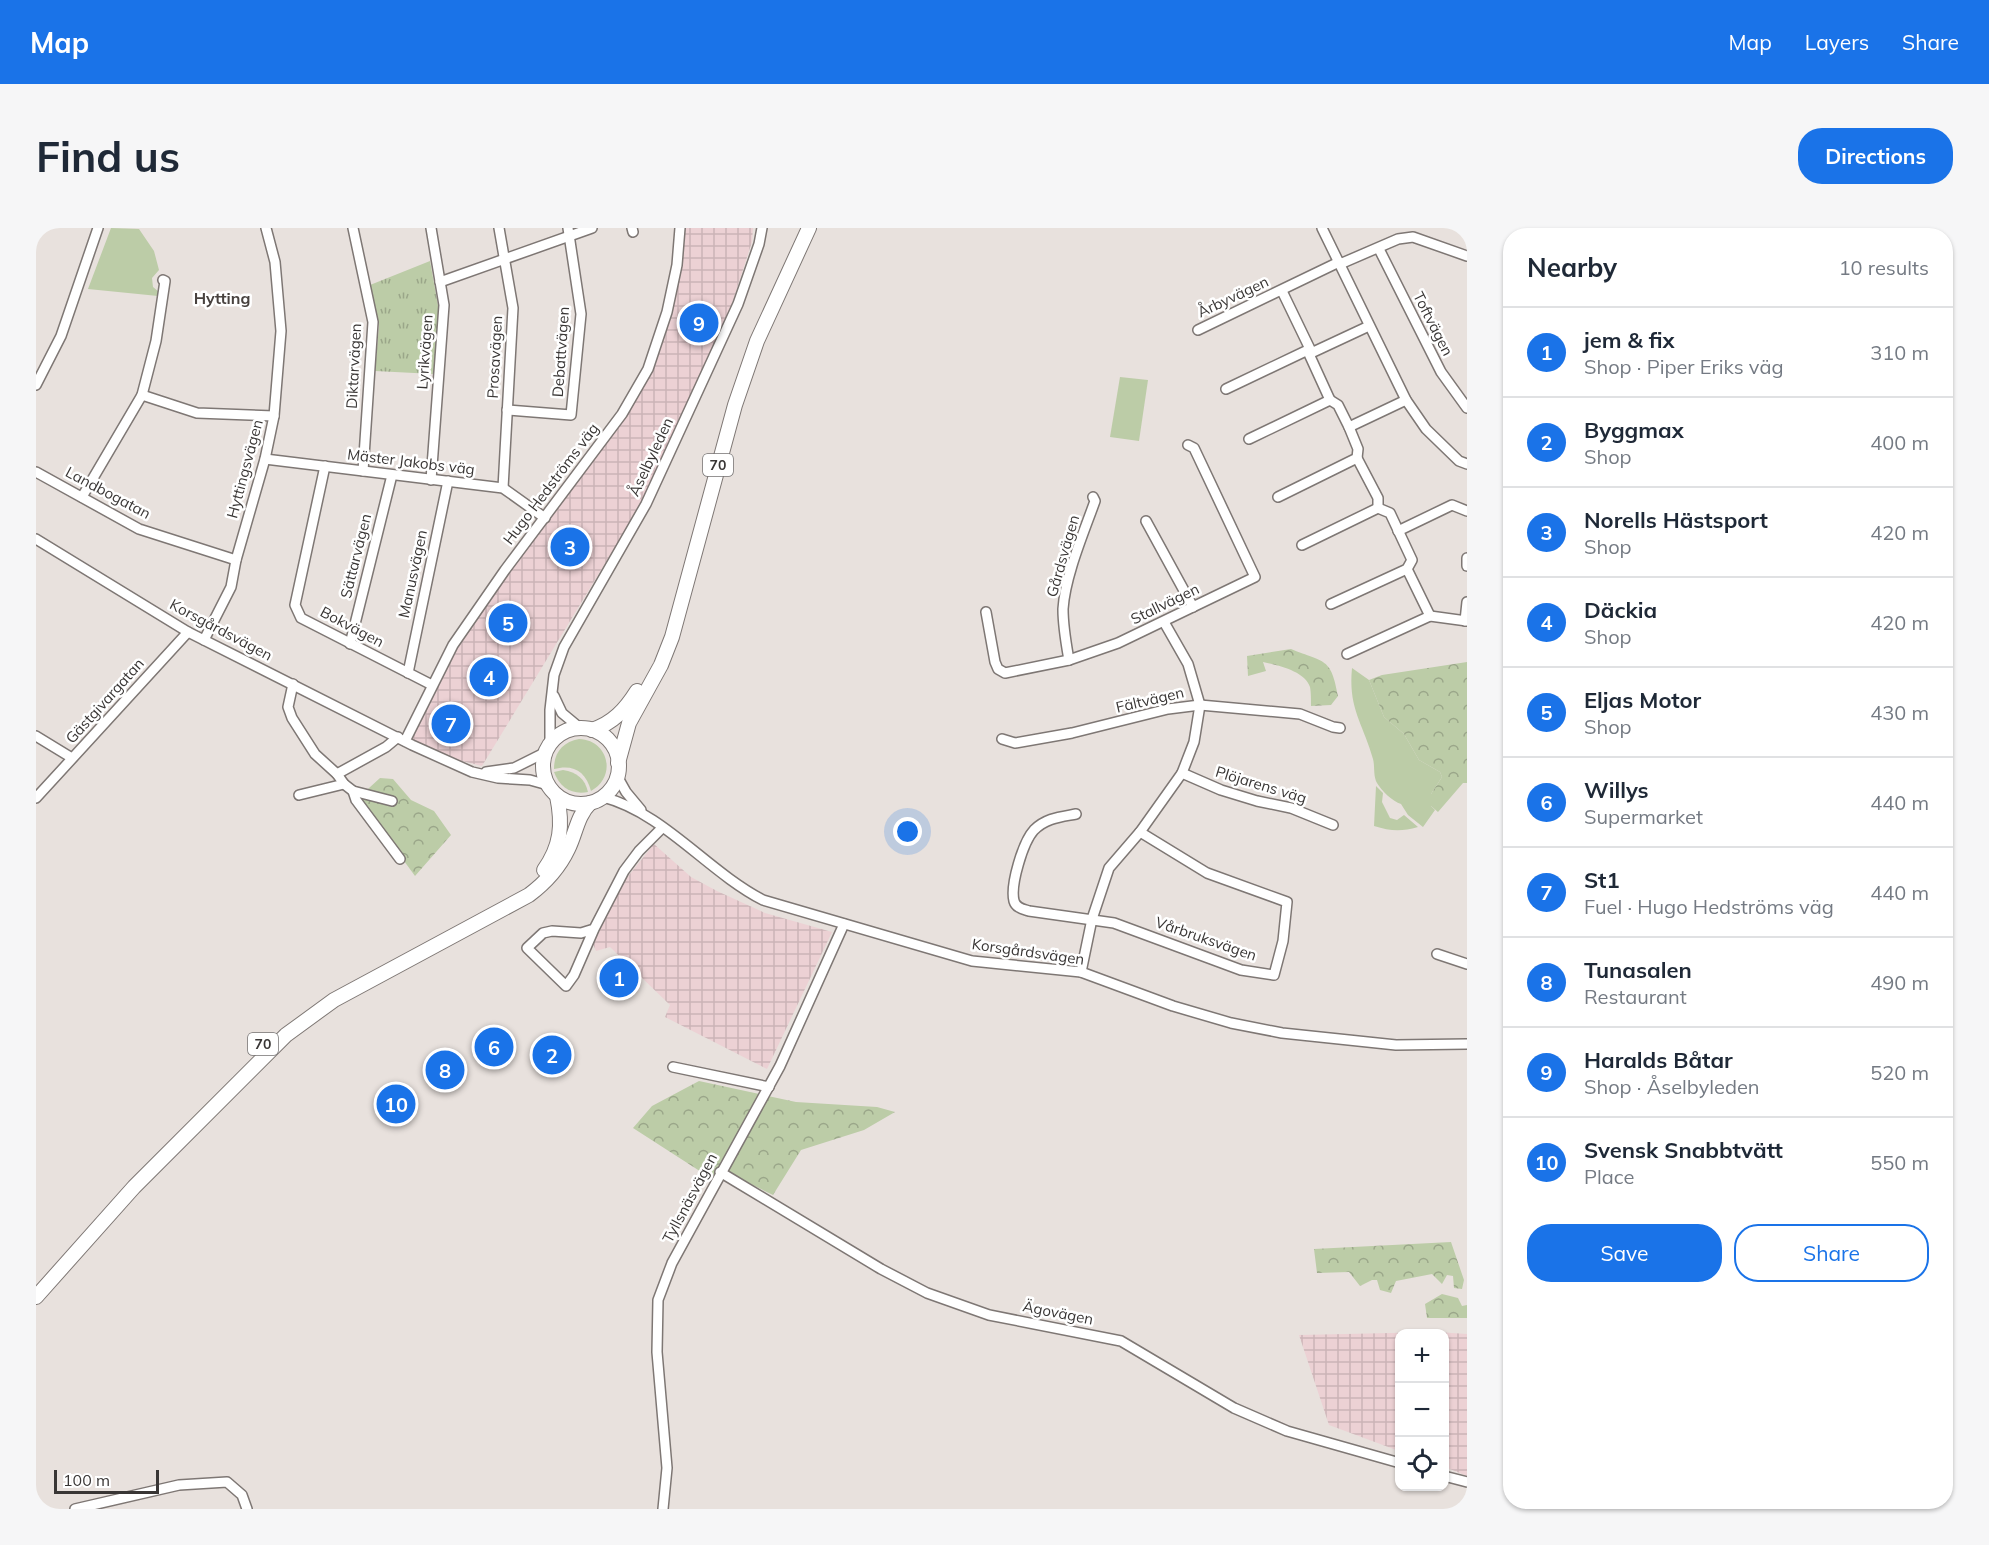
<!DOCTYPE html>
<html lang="en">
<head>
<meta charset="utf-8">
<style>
	:root { --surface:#fff; --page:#f6f6f7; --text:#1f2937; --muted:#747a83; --line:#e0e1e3; --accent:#1a73e8 }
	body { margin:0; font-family:Mulish,sans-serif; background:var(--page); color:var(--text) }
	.controls { position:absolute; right:18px; bottom:18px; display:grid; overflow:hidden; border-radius:12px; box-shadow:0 2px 4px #0004 }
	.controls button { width:54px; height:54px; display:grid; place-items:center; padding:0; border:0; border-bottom:2px solid var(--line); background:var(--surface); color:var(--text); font:30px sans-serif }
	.scale { position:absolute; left:18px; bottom:15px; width:105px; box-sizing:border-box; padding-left:6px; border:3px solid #393635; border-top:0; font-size:16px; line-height:21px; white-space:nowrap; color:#393635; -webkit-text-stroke:4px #fff; paint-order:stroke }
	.you { position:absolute; left:872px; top:604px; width:21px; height:21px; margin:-15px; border:4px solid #fff; border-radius:50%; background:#1a73e8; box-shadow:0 0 0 9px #1a73e833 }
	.badge { display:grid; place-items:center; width:39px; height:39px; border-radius:50%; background:var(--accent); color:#fff; font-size:20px; font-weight:700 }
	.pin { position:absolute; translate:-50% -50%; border:3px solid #fff; box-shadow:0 2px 6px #0006 }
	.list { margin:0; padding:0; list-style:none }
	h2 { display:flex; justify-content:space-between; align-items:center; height:78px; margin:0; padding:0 24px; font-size:26px }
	h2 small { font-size:20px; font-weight:400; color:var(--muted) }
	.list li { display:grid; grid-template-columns:39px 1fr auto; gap:18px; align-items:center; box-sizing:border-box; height:90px; padding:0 24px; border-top:2px solid var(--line) }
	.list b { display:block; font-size:22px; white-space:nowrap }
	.list p { margin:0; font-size:20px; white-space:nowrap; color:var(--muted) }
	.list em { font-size:20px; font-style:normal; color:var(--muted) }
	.actions { display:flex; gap:12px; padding:18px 24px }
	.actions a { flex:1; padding:14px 0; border:2px solid var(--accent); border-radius:24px; text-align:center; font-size:21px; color:var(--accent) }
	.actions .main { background:var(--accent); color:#fff }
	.icon { flex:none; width:33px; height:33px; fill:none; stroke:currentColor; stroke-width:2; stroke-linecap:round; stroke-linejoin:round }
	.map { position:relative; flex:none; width:1431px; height:1281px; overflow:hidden; border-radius:24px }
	header { display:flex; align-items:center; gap:36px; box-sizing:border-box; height:84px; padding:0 30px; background:var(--accent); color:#fff }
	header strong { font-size:28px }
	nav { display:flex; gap:33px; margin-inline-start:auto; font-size:21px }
	.intro { display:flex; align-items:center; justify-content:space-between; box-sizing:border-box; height:144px; padding:0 36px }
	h1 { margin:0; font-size:42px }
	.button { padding:15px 27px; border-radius:24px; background:var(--accent); color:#fff; font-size:21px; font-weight:700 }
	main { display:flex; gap:36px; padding:0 36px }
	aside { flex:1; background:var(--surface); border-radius:24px; box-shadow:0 2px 4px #0004 }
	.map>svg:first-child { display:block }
	.industrial { fill:url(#industrial-grid) }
	.grass { fill:#bccca7 }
	.forest { fill:url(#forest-crowns) }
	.park { fill:url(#park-tufts) }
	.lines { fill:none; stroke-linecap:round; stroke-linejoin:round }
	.minor-casing { stroke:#7e7774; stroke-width:12 }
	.highway-casing { stroke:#7e7774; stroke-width:16 }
	.minor { stroke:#fff; stroke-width:9 }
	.highway { stroke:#fff; stroke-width:14 }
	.labels { text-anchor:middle; stroke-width:5; stroke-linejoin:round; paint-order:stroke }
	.shield { fill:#fff; stroke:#747272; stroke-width:1.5 }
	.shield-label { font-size:14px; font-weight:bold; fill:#393635 }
	.street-label { font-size:15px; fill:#393635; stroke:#fff }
	.neighbourhood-label { font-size:16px; font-weight:bold; fill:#48423f; stroke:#fff }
</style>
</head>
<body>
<header>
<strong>Map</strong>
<nav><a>Map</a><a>Layers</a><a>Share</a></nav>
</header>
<div class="intro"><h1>Find us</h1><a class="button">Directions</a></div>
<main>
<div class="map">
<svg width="1431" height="1281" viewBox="0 0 1431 1281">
	<defs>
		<pattern id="industrial-grid" width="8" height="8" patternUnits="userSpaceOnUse" patternTransform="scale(1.5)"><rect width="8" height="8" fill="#ecd1d4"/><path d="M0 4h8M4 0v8" fill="none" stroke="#cbb4b7"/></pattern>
		<pattern id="forest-crowns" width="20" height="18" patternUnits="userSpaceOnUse" patternTransform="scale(1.5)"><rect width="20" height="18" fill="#bccca7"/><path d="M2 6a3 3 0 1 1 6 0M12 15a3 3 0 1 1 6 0" fill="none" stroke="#9aa689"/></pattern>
		<pattern id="park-tufts" width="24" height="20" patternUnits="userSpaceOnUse" patternTransform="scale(1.5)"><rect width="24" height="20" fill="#bccca7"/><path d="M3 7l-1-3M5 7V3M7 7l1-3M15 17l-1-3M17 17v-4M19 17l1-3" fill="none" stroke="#9aa689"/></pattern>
	</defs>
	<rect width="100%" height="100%" fill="#e8e1dd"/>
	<!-- industrial -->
	<g class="industrial">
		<polygon points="644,0 717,0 716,14 686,106 652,187 593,296 446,538 406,528 369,513 417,417 586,186 612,141 631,84"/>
		<polygon points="618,616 655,649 681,663 729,685 796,704 731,841 629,789 634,777 574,719 560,723 557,716 589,652"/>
		<polygon points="1401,1104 1431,1106 1431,1248 1409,1239 1408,1106 1364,1106 1363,1223 1293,1197 1263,1107"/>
	</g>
	<!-- grass -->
	<g class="grass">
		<polygon points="75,0 103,1 118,23 123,42 116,50 117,59 123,64 122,68 52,61"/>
		<polygon points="1084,149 1112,152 1103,213 1074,209"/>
		<path d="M1316,440L1333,452L1348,489L1368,506L1383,532L1404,544L1406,549L1395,566V578L1399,582L1387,599L1372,587L1365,576C1357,574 1345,562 1341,555C1337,548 1339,538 1337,531C1327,495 1312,481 1316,440Z"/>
		<path d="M543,511C573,512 581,549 555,563C550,543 537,536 518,541C518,524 527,514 543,511Z"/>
		<path d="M527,542C541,544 549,551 552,564C536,567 524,560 518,544Z"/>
		<path d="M1340,558L1347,565L1346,574L1354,590L1361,592L1368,587L1382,599C1365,604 1354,603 1338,598Z"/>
	</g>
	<!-- forest -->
	<g class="forest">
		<path d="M1255,421C1289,435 1295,429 1302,468L1295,477L1275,478C1275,472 1275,464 1274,459C1269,443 1241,437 1227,434L1230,443L1212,448L1211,428Z"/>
		<polygon points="1431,434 1431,555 1427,555 1402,584 1395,578 1395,566 1406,549 1404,544 1383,532 1368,506 1348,489 1333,452 1346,447"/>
		<polygon points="344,550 357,551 375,572 398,583 415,607 379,648 322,570"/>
		<polygon points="663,853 760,874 841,879 859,884 828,902 765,922 737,967 694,946 673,949 597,900 616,878"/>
		<polygon points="1415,1014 1428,1052 1426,1061 1418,1060 1417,1048 1411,1047 1406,1056 1396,1046 1360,1053 1355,1065 1344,1062 1341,1052 1336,1052 1324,1058 1313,1044 1281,1045 1278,1021"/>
		<polygon points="1406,1066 1422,1070 1426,1078 1431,1077 1431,1090 1391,1090 1389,1076"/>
	</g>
	<!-- park -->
	<polygon class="park" points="394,33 403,83 398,146 339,143 343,98 334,57"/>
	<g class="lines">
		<!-- minor casing -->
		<g class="minor-casing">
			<g id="minor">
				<polyline points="317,0 337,94 327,243"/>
				<polyline points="463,0 477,80 467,260"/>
				<polyline points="596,0 597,4"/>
				<polyline points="1286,0 1370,172 1390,201 1423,233 1431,236"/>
				<polyline points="1343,21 1405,144 1431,180"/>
				<polyline points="1304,36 1362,11 1377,9 1431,28"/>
				<polyline points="404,54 556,0"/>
				<polyline points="1162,102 1303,34"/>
				<polyline points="0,157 25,108 62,0"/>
				<polyline points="1190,161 1274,121 1246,63"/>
				<polyline points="106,167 161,185 238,188"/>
				<polyline points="1294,172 1273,126 1333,98"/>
				<polyline points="471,182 535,187 545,86 532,0"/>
				<polyline points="1313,199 1370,172"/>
				<polyline points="1213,211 1294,172 1302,177 1313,199 1322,221 1321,230 1242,269"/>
				<polyline points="1321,230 1342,270 1342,280"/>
				<polyline points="229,231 467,260 509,290"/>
				<polyline points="289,238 259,377 265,390 396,457"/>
				<polyline points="0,244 103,301 200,332"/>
				<polyline points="395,252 408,77 395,0"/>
				<polyline points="46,269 106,167 120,113 129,53 127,52"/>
				<polyline points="1110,293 1157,379"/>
				<polyline points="1362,303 1416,277 1431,283"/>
				<polyline points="0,311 152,404 376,517 436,544 462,550 494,552 512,557"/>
				<polyline points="1266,317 1342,280 1354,285 1376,332 1371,341 1295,376"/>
				<polyline points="1431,330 1431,338"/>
				<polyline points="950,384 959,434 962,441 969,445 1033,432 1082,415 1219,349 1158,220 1152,217"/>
				<polyline points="1394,388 1431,393"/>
				<polyline points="1429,393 1431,374"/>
				<polyline points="168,412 195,359 200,332 229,231 238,188 245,103 239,34 230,0"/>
				<polyline points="314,416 356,247"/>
				<polyline points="1311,426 1394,388 1371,341"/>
				<path d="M1033,432C1030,415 1027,399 1027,381C1029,348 1048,304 1059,273L1057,269"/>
				<polyline points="372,445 412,253"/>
				<polyline points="257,456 252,479 256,490 279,526 301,546 308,556 317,563 356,573"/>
				<polyline points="518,468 526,485 544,500"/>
				<polyline points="0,508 36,530"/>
				<polyline points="966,511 979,515 1036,505 1132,481 1164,477 1264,486 1297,499 1304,500"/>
				<polyline points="369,513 417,417 469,342 586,186 612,141 631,84 641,37 644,0"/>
				<polyline points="514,516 514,482 518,447 528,419 610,276 702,76 723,16 726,0"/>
				<polyline points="450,544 478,540 510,524"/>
				<polyline points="1146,545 1185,562 1221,573 1255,580 1297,597"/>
				<polyline points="301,546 350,519 362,509"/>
				<polyline points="581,548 590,564 605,582"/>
				<polyline points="317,563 320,572 364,631"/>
				<polyline points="263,567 308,556"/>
				<path d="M567,569C628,585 671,643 727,672L936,733L1045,744L1137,778L1195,795L1246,805L1360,817L1431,816"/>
				<polyline points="0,570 152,404"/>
				<path d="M1040,586C1024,589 1010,590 998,602C987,614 974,657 978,673C980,680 987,681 993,683L1078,695L1205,742L1238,747L1247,713L1251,674L1171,645L1104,604"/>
				<polyline points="558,701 545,705 516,703 507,705 491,720 530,758 538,747 558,701 588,643 603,623 626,600"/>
				<polyline points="1401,726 1431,736"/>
				<polyline points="1045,744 1056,691 1073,640 1104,604 1146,545 1158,514 1164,477 1152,436 1128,394"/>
				<polyline points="637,839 733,859"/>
				<polyline points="684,944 845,1041 891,1065 953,1087 1085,1113 1198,1180 1251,1203 1364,1235"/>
				<polyline points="1408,1248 1431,1254"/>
				<polyline points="39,1281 143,1257 191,1254 206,1267 211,1281"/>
				<polyline points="627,1281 631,1240 621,1124 622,1072 636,1035 744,838 808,696"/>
			</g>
		</g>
		<!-- highway casing -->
		<g class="highway-casing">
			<g id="highway">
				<circle cx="545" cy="538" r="38"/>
				<path d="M556,502C577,495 589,482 601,463"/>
				<polyline points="582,535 593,495 625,437 636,409 699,177 721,113 773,0"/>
				<path d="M508,642C525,618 527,597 521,568"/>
				<path d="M0,1069L98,959L250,807L298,772L493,667C509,655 523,640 532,621C540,605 541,588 554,575"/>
			</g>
		</g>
		<!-- minor -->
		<use href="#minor" class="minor"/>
		<!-- highway -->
		<use href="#highway" class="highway"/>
	</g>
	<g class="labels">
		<!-- shield labels -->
		<g class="shield">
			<rect x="667" y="226" width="30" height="22" rx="4.5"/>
			<rect x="212" y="805" width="30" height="22" rx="4.5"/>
		</g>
		<g class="shield-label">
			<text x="682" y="242">70</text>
			<text x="227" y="821">70</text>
		</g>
		<!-- street labels -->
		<g class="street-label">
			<text transform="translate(1197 69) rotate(-25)" y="5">Årbyvägen</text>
			<text transform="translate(1397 96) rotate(63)" y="5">Toftvägen</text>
			<text transform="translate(389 124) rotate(-86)" y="5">Lyrikvägen</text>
			<text transform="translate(525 124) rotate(-86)" y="5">Debattvägen</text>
			<text transform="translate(459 129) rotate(-87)" y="5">Prosavägen</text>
			<text transform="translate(318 138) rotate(-87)" y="5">Diktarvägen</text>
			<text transform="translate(615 229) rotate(-65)" y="5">Åselbyleden</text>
			<text transform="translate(375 234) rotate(7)" y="5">Mäster Jakobs väg</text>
			<text transform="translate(209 241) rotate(-75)" y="5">Hyttingsvägen</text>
			<text transform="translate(515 256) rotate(-53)" y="5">Hugo Hedströms väg</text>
			<text transform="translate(72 265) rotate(28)" y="5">Landbogatan</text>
			<text transform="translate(320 328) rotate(-76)" y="5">Sättarvägen</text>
			<text transform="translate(1027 328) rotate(-74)" y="5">Gårdsvägen</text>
			<text transform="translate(377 346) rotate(-78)" y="5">Manusvägen</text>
			<text transform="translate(1129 376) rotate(-26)" y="5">Stallvägen</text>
			<text transform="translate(316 399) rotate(28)" y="5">Bokvägen</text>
			<text transform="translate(185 402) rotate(28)" y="5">Korsgårdsvägen</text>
			<text transform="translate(1114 472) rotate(-13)" y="5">Fältvägen</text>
			<text transform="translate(69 473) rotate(-48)" y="5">Gästgivargatan</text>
			<text transform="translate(1225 557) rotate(17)" y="5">Plöjarens väg</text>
			<text transform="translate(1170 711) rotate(19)" y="5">Vårbruksvägen</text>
			<text transform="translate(992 724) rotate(8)" y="5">Korsgårdsvägen</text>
			<text transform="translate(654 970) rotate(-62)" y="5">Tyllsnäsvägen</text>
			<text transform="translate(1022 1085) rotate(11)" y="5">Ägovägen</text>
		</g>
		<!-- neighbourhood labels -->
		<g class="neighbourhood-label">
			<text x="186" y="76">Hytting</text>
		</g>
	</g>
</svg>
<div class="controls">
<button>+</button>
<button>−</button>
<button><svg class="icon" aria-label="locate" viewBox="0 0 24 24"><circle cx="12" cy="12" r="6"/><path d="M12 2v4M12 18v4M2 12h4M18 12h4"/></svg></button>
</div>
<div class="scale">100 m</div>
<div class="you"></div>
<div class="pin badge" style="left:583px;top:750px">1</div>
<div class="pin badge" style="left:516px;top:827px">2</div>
<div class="pin badge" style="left:534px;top:319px">3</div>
<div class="pin badge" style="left:453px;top:449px">4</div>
<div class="pin badge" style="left:472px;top:395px">5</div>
<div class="pin badge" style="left:458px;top:819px">6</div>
<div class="pin badge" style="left:415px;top:496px">7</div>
<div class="pin badge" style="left:409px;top:842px">8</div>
<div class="pin badge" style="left:663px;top:95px">9</div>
<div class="pin badge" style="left:360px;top:876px">10</div>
</div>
<aside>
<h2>Nearby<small>10 results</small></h2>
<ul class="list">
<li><span class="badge">1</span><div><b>jem &amp; fix</b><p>Shop · Piper Eriks väg</p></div><em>310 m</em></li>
<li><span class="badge">2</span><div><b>Byggmax</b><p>Shop</p></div><em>400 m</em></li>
<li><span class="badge">3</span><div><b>Norells Hästsport</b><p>Shop</p></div><em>420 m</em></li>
<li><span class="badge">4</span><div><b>Däckia</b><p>Shop</p></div><em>420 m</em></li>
<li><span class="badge">5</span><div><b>Eljas Motor</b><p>Shop</p></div><em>430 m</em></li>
<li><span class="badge">6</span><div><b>Willys</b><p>Supermarket</p></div><em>440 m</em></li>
<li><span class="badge">7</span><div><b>St1</b><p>Fuel · Hugo Hedströms väg</p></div><em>440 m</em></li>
<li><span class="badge">8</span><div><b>Tunasalen</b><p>Restaurant</p></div><em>490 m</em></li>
<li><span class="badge">9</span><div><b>Haralds Båtar</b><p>Shop · Åselbyleden</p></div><em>520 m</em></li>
<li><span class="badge">10</span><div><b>Svensk Snabbtvätt</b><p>Place</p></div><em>550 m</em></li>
</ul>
<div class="actions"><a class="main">Save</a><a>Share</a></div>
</aside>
</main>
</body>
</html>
